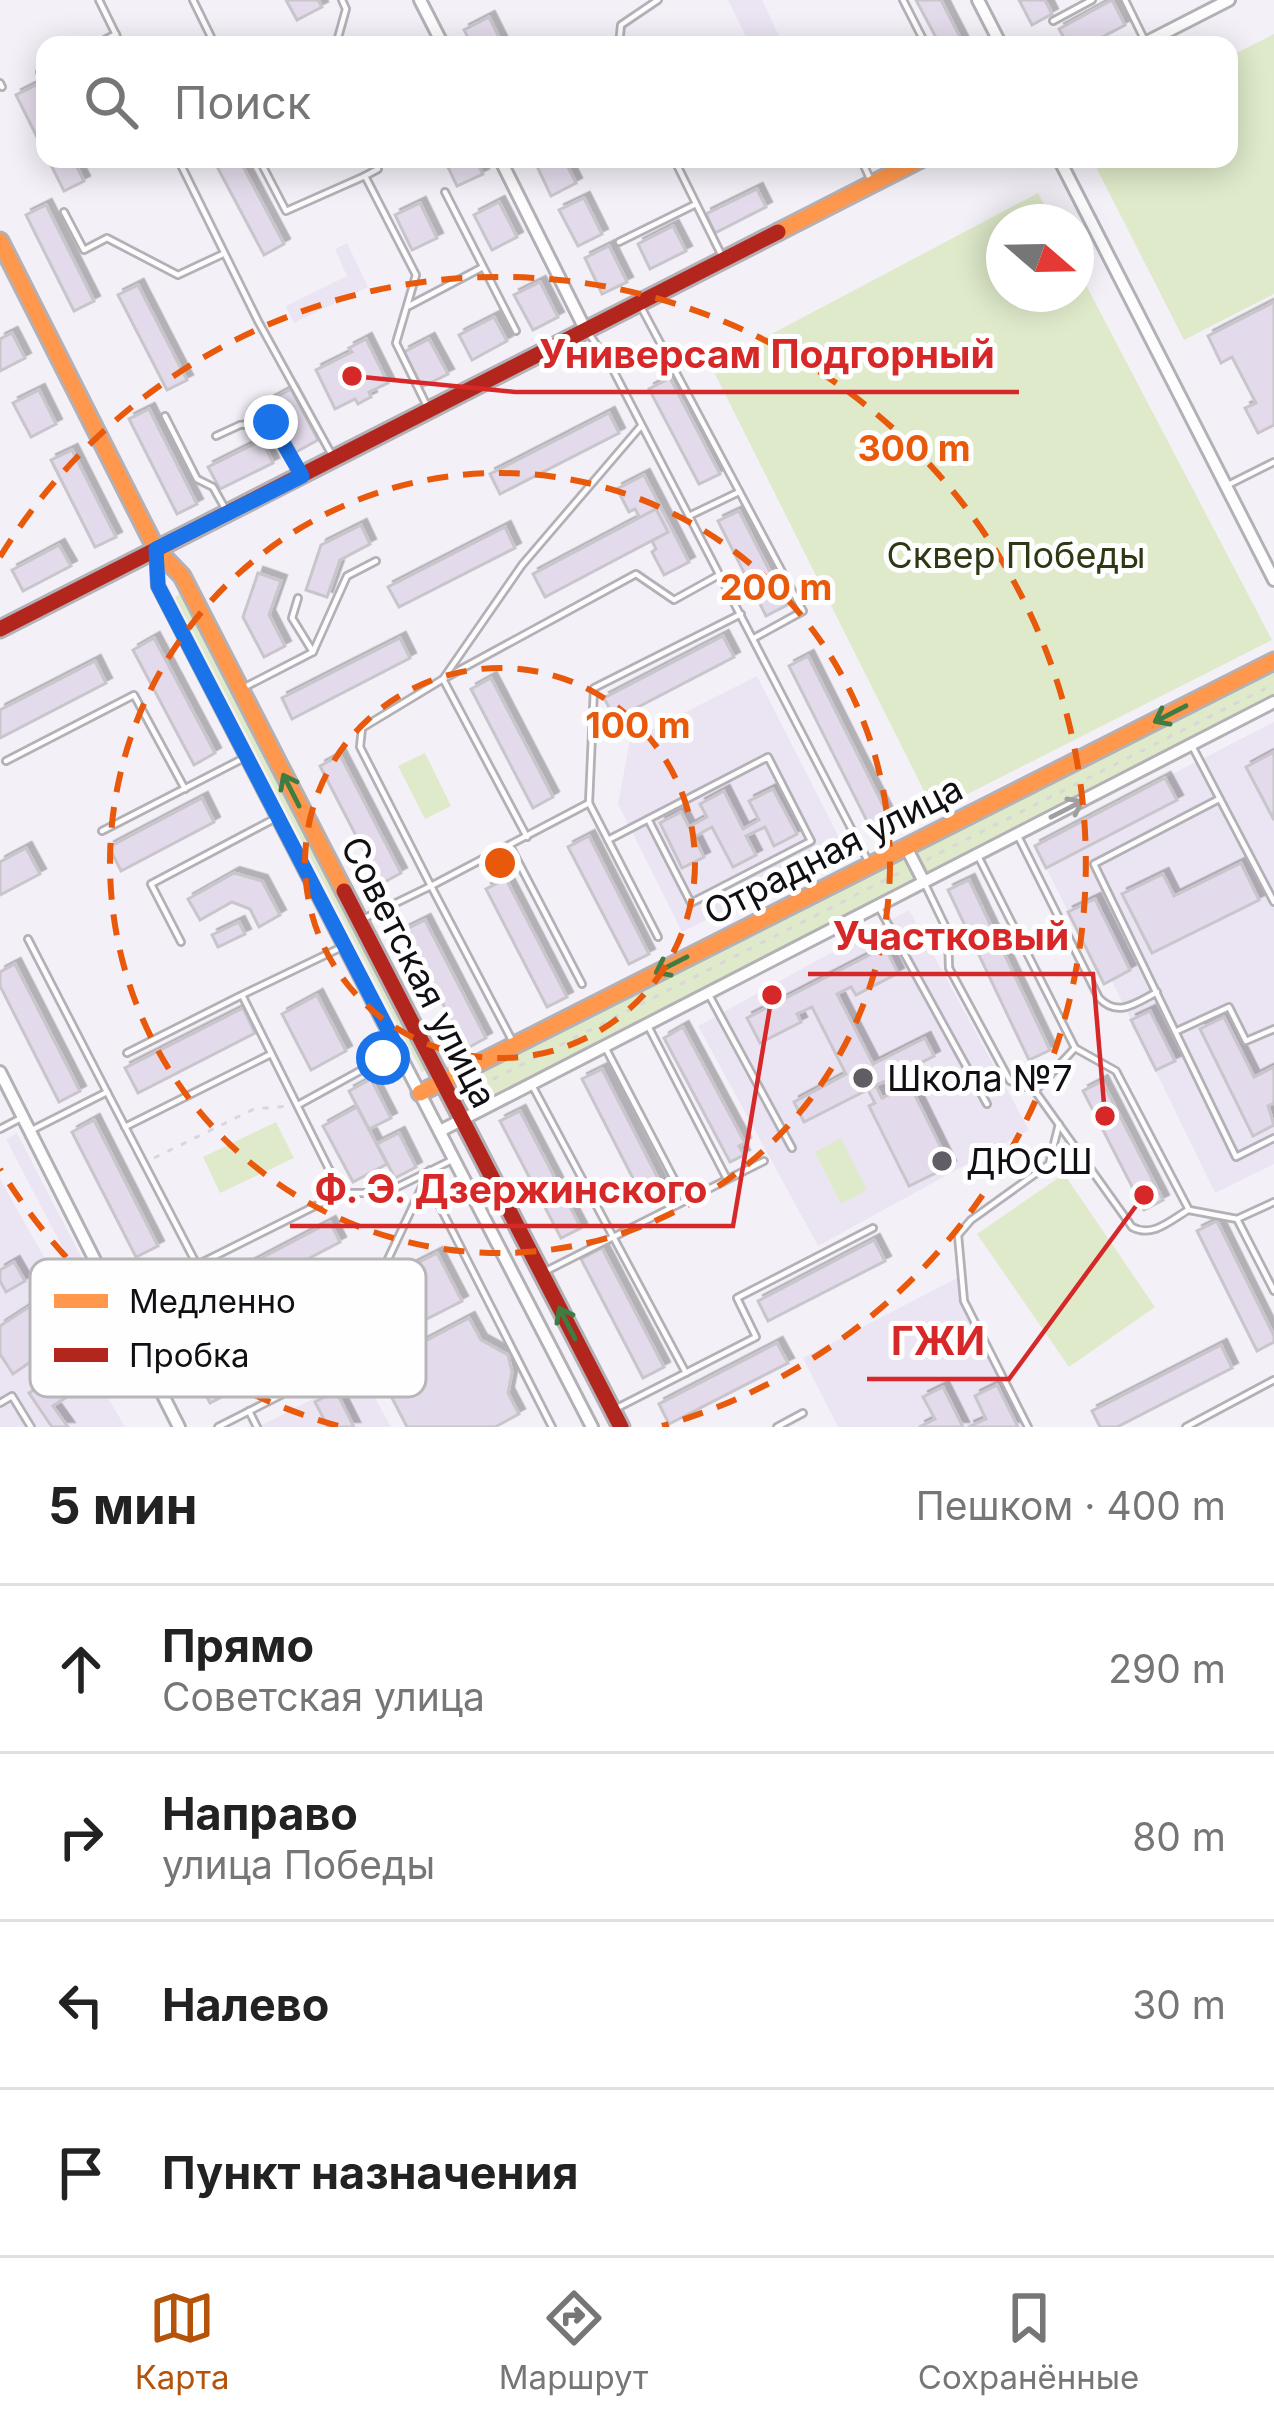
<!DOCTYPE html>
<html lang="ru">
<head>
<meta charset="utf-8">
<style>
	:root { --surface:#fff; --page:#f2f2f2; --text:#222; --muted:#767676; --line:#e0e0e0; --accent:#b45309 }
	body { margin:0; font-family:Inter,sans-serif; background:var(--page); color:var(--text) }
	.compass { position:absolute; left:986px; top:204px; width:108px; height:108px; border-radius:50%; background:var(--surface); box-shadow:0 6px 30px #0003; rotate:110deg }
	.stop { position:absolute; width:36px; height:36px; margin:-27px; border:9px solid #1a73e8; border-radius:50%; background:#fff }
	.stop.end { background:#1a73e8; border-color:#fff; box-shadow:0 3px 12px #0008 }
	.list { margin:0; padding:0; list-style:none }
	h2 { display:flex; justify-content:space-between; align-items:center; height:156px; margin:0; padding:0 48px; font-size:51px }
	h2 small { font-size:39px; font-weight:400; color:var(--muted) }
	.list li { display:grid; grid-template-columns:78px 1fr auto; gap:36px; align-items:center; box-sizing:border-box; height:168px; padding:0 48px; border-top:3px solid var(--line) }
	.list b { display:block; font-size:45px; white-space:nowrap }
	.list p { margin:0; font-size:39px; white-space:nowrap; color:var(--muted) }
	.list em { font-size:39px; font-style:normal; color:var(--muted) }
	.icon { flex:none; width:66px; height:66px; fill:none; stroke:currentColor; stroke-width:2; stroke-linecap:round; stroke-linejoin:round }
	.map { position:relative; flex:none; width:1274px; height:1427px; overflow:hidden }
	.search { position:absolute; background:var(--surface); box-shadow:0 6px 30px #0003; left:36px; right:36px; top:36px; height:132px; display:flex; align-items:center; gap:30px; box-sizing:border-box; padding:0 42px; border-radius:24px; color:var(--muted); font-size:45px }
	.sheet { height:828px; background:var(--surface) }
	nav { display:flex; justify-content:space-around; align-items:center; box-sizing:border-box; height:168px; border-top:3px solid var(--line); background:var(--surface); font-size:33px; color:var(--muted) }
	nav a { display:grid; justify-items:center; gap:6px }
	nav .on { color:var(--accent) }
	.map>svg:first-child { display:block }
	.built { fill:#ebe4f2 }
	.green { fill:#dfeaca }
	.building { fill:#e3dbeb; stroke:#c8c5cb; stroke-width:3; filter:url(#shadow) }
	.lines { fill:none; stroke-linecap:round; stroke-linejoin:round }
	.lane-casing { stroke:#b3b0b6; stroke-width:10 }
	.street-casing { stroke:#b3b0b6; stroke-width:16 }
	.slow-casing { stroke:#b3b0b6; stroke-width:21 }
	.jam-casing { stroke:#b3b0b6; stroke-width:21 }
	.path { stroke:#d9d7da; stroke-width:3; stroke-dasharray:6 9; stroke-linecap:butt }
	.lane { stroke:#fdfdfe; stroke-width:4.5 }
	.street { stroke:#fdfdfe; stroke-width:10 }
	.slow { stroke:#ff974d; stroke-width:15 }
	.jam { stroke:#b3261e; stroke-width:15 }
	.oneway { stroke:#3e7c42 }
	.oneway2 { stroke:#9f9ea0 }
	.route { stroke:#1a73e8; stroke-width:15 }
	.ring { fill:none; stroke:#e8590c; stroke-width:6; stroke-dasharray:21 15 }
	.poi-dot { fill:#605e64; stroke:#fefefe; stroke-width:4.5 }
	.labels { text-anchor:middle; stroke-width:10; stroke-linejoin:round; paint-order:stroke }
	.park-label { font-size:36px; fill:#2d3814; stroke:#fefefe }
	.street-label { font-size:36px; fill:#110f14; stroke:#fefefe }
	.poi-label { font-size:36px; fill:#110f14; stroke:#fefefe; text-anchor:start }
	.key { fill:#fefefe; stroke:#b7b6b8; stroke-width:3 }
	.key-label { font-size:33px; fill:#110f14 }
	.centre { fill:#e8590c; stroke:#fefefe; stroke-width:6 }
	.ring-label { font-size:36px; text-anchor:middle; font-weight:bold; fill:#e8590c; stroke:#fefefe; stroke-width:10; stroke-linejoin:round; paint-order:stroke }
	.leader { fill:none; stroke:#d62828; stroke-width:4.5 }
	.callout-dot { fill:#d62828; stroke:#fefefe; stroke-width:4.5 }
	.callout-label { font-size:39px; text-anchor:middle; font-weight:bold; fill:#d62828; stroke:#fefefe; stroke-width:10; stroke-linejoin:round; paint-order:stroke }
</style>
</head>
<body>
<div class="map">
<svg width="1274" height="1427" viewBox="0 0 1274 1427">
	<defs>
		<filter id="shadow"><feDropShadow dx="5.5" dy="-5.5" stdDeviation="0" flood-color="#0004"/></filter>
	</defs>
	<rect width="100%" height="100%" fill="#f4f0f8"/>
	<!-- built -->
	<g class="built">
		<polygon points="728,0 762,0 782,42 750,45"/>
		<polygon points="347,243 368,287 294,323 286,306 347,276 335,249"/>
		<polygon points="757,676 845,849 682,932 618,804 630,740"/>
		<polygon points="1274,722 1274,1164 1215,1193 1112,981 1104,984 1046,868 1176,801 1165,778"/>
		<polygon points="909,910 1029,1130 818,1246 698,1026"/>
		<polygon points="17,1133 142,1374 131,1379 6,1139"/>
		<polygon points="0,1179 63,1291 50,1300 60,1317 73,1309 117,1380 103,1389 125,1427 0,1427"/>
		<polygon points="957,1278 1033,1427 838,1427 803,1358"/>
		<polygon points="362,1374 391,1427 258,1427"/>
	</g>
	<!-- green -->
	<g class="green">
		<polygon points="1274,34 1274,294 1184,340 1092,159 1229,159 1229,57"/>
		<polygon points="1038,193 1053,222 1004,222 1004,294 1076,294 1076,266 1272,640 934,811 711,366"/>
		<polygon points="180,594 426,1070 422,1072 175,597"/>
		<polygon points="1274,667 1274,696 493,1095 482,1071"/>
		<polygon points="425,753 451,806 425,819 398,766"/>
		<polygon points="276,1122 294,1158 220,1193 203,1157"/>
		<polygon points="841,1138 867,1190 841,1204 815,1152"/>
		<polygon points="1064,1174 1155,1307 1069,1367 977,1234"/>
	</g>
	<!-- building -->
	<g class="building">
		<polygon points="286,0 318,0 322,7 297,20"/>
		<polygon points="916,0 941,0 964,45 940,45"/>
		<polygon points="1019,0 1045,0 1052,14 1032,25"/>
		<polygon points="1112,0 1125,25 1087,45 1068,45 1059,29"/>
		<polygon points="489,17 503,45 472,45 464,30"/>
		<polygon points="36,85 45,102 45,153 16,95"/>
		<polygon points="48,159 73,159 84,181 64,191"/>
		<polygon points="213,159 239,159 284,244 264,255"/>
		<polygon points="444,159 475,159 483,174 457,186"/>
		<polygon points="564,159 576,183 551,196 534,160"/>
		<polygon points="757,189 766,207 715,233 706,214"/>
		<polygon points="584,198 602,234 578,246 559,210"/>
		<polygon points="499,202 517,237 492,250 474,215"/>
		<polygon points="420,203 437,238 412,250 395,215"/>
		<polygon points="46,205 94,301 74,311 26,215"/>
		<polygon points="673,226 686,251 650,269 638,244"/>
		<polygon points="609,246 627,282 602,294 585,258"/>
		<polygon points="540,282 558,317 533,330 514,295"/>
		<polygon points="138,285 187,380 167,390 118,295"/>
		<polygon points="1274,302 1274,425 1258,433 1245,408 1256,403 1232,357 1221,363 1208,336"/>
		<polygon points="494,317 507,341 472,360 459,335"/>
		<polygon points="12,333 25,358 0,371 0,339"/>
		<polygon points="366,339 388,383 369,392 371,397 365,400 358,404 355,399 335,409 316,370 352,352 349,348"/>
		<polygon points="429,339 448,374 422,387 404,352"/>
		<polygon points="670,378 720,474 699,484 649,389"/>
		<polygon points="291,389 318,440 296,452 269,401"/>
		<polygon points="39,390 56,424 31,437 13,403"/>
		<polygon points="149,409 197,504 177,514 129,419"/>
		<polygon points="609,413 619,433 500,494 490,474"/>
		<polygon points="262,440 273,463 220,489 208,467"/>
		<polygon points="72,450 116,537 95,547 51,460"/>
		<polygon points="644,475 689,562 664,575 652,552 656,549 652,541 668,532 656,509 640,518 635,509 629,512 617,489"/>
		<polygon points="656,509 668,532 545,597 533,574"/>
		<polygon points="739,511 787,605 766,616 718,521"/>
		<polygon points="361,525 370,544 340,560 327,597 306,590 321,545"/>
		<polygon points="505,527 515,548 399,607 388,587"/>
		<polygon points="59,545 71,566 23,591 12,570"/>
		<polygon points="258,573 281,581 269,615 285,646 264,657 243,617"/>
		<polygon points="723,636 734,657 615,719 604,698"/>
		<polygon points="154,638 215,753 194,765 133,650"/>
		<polygon points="400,638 410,658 292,719 282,698"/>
		<polygon points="808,656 892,823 873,833 789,666"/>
		<polygon points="95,661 106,683 0,738 0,710"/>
		<polygon points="491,678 553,797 533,808 471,689"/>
		<polygon points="1274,752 1274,820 1246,767"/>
		<polygon points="340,755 401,873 381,884 320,766"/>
		<polygon points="1165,778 1177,800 1046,868 1035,846"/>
		<polygon points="773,789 797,834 774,846 765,827 746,836 756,855 733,867 712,827 694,837 704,857 682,868 660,823 681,812 689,827 707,817 700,804 724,791 743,829 759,820 749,801"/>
		<polygon points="202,798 214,822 121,871 109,847"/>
		<polygon points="589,836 649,954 629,964 568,847"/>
		<polygon points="26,848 40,874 0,895 0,862"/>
		<polygon points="1241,863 1259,900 1152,953 1122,894 1163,874 1174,896"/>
		<polygon points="234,873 262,881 280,915 259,927 250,909 232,902 200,920 188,899"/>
		<polygon points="506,879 567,997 547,1007 486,889"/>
		<polygon points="969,880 1050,1050 1029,1060 948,890"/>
		<polygon points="1095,899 1130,970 1104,984 1068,912"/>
		<polygon points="425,920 486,1038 466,1049 405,930"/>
		<polygon points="239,922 245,934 218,947 212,935"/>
		<polygon points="885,947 898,973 856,995 851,987 837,994 873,1064 925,1038 934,1056 804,1122 794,1102 846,1074 812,1007 797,1014 801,1022 760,1043 747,1018"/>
		<polygon points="15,964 80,1091 59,1102 0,986 0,972"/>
		<polygon points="317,995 346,1051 311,1070 282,1014"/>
		<polygon points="243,1008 255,1033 138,1093 125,1068"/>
		<polygon points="1150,1011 1175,1061 1156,1070 1131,1020"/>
		<polygon points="1224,1017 1254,1077 1274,1067 1274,1103 1268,1106 1274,1125 1253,1136 1200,1029"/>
		<polygon points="683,1027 745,1143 739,1146 744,1155 730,1162 664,1038"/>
		<polygon points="602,1069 662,1186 642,1196 582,1079"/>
		<polygon points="371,1079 391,1118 369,1129 349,1091"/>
		<polygon points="1102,1081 1163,1200 1144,1210 1083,1091"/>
		<polygon points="910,1085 950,1166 909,1186 869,1106 875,1103 868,1090 876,1086 882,1098"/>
		<polygon points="357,1107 387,1164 353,1182 323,1126"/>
		<polygon points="520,1111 581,1228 561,1238 500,1121"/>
		<polygon points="94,1120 158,1246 136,1257 72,1132"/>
		<polygon points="399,1133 416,1167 395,1178 377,1144"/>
		<polygon points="1217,1221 1274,1336 1274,1342 1257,1351 1197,1231"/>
		<polygon points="330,1222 340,1242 174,1329 164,1309"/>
		<polygon points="874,1240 885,1261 768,1321 758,1301"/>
		<polygon points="602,1248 664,1367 643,1378 581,1259"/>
		<polygon points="437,1253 462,1301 415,1325 390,1277"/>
		<polygon points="14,1262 25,1281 6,1292 0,1281 0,1270"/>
		<polygon points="32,1305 58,1343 13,1374 0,1354 0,1326"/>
		<polygon points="469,1318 481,1340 508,1355 512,1372 508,1393 519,1414 495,1427 407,1427 376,1367"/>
		<polygon points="284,1327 299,1357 210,1403 195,1373"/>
		<polygon points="777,1343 788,1363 669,1424 659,1404"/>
		<polygon points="1221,1345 1232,1368 1117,1427 1100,1427 1092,1411"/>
		<polygon points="77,1361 91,1381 53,1406 68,1427 52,1427 29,1393"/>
		<polygon points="997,1385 1018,1427 968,1427 986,1419 975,1396"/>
		<polygon points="943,1387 963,1427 919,1427 935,1419 923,1397"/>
		<polygon points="336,1391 354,1427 328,1427 315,1402"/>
	</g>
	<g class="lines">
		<!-- lane casing -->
		<g class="lane-casing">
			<g id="lane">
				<polyline points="99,0 121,45"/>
				<polyline points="193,0 215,45"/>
				<polyline points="903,0 926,45"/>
				<polyline points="1125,0 1146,43"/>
				<polyline points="1053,21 1092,0"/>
				<polyline points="95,45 116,34"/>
				<polyline points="336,45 346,9 342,0"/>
				<polyline points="619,45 621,25 658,0"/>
				<polyline points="45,70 40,72 45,81"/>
				<polyline points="0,83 2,87"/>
				<polyline points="178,159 258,321 333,457"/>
				<polyline points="259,159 286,211 365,176 416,275 396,343 426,404"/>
				<polyline points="674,159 722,256"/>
				<polyline points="861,159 871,181"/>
				<polyline points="365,176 378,169 373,159"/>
				<polyline points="445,192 516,331"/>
				<polyline points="64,212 84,250 107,238 178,275 223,254"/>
				<polyline points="619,242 696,204"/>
				<polyline points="640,305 803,611 754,638"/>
				<polyline points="409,306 483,267"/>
				<polyline points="589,334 610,364 867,859"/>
				<polyline points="165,416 197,479 213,487 226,510"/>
				<polyline points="216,436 240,425 271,422 299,471"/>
				<polyline points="1226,486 1274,462"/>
				<polyline points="689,516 739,492"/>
				<polyline points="298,598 292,618 313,652"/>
				<polyline points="245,687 313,652 347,576 376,561"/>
				<polyline points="1191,744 1274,902"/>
				<polyline points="6,761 134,695 185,789"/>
				<polyline points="1219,799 1094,864 1236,1157 1274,1138"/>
				<polyline points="589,803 658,937"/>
				<polyline points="102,831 246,757"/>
				<path d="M1017,834L1099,998C1118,1018 1136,1003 1157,992"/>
				<polyline points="527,837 443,679 636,574 674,600 719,575"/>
				<polyline points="608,840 768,757 811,841 691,903 648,819"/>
				<polyline points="510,846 582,984"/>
				<polyline points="979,858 1075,1048 1116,1071 1189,1210 1237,1219 1274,1291"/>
				<polyline points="924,882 948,932 949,968 1010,1081 1035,1090"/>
				<polyline points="878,906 987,1104"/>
				<polyline points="365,918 431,886 360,747 362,728 443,679 522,565 641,426"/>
				<polyline points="28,939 107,1092"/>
				<polyline points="181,942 151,884 274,819"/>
				<polyline points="709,995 792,1148"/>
				<polyline points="648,1026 727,1179"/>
				<polyline points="1177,1031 1229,1007 1246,1041 1274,1029"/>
				<polyline points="514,1044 431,886 589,803 594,688 741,614"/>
				<polyline points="605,1047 685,1200"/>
				<path d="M1075,1048L1035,1091L1132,1227C1152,1238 1170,1221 1188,1210"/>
				<polyline points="127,1053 240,996"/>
				<polyline points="533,1087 686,1373"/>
				<polyline points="298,1105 398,1050"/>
				<polyline points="125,1127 271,1054"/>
				<polyline points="0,1129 23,1117"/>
				<polyline points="30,1131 107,1092 197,1265 341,1193 385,1193 454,1159"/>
				<polyline points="426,1179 552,1427"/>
				<polyline points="341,1193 242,995 344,946"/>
				<polyline points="1237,1219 1274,1202"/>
				<polyline points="546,1271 764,1161"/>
				<polyline points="122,1303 197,1265"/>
				<polyline points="0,1403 12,1396 31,1427"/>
				<polyline points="617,1408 756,1337 737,1298 873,1228"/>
				<polyline points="249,1411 257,1427"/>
				<path d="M218,1427L381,1344C408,1319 386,1302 381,1274L430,1170"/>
				<polyline points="777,1427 803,1413"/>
				<polyline points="1028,1427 964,1301 958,1235 971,1220 1049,1164 1059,1124"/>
				<polyline points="1186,1427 1274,1380"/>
			</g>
		</g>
		<!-- street casing -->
		<g class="street-casing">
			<g id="street">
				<polyline points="420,0 443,45"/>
				<polyline points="978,0 1001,45"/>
				<polyline points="1141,45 1229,0"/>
				<polyline points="500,159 586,331"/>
				<polyline points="1059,159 1274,580"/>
				<polyline points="156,549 158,586 592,1427"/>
				<polyline points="906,847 924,882"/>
				<polyline points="0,1072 179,1427"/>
				<polyline points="440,1131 1274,702"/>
			</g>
		</g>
		<!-- slow casing -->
		<g class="slow-casing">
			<g id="slow">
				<polyline points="778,232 921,159"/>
				<polyline points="0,241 156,549 182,576 344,891"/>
				<polyline points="420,1093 1274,661"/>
			</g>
		</g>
		<!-- jam casing -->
		<g class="jam-casing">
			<g id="jam">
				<polyline points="0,629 778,232"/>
				<polyline points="344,891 621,1427"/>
			</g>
		</g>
		<!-- path -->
		<g class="path">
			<polyline points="926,860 1274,684"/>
			<polyline points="466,1093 907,869"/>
			<polyline points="154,1158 254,1109 289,1106"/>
		</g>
		<!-- lane -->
		<use href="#lane" class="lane"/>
		<!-- street -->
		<use href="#street" class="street"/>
		<!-- slow -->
		<use href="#slow" class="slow"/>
		<!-- jam -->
		<use href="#jam" class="jam"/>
	</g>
	<!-- one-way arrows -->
	<defs><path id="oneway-shaft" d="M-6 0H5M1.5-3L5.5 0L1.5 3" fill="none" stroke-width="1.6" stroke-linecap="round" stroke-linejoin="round" transform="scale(3)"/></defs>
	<g class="oneway">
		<use href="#oneway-shaft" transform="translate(1170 714) rotate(153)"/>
		<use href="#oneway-shaft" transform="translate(291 790) rotate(-117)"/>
		<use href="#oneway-shaft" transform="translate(671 965) rotate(153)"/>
		<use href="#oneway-shaft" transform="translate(567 1323) rotate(-117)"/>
	</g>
	<use class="oneway2" href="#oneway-shaft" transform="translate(1067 809) rotate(-27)"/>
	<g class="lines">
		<!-- route -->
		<polyline class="route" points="271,422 302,476 156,549 158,586 398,1049 383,1058"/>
	</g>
	<!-- distance rings -->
	<g class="ring">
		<circle cx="500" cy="863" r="195"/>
		<circle cx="500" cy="863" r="390"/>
		<path d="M338 1426A586 586 0 0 1 0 1169M0 557A586 586 0 1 1 662 1426"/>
	</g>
	<!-- markers -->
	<g class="poi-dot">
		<circle cx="863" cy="1078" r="12"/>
		<circle cx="942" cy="1161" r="12"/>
	</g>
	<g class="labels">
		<!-- park labels -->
		<g class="park-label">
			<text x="1016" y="568">Сквер Победы</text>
		</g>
		<!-- street labels -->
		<g class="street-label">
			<text transform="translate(833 850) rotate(-27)" y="13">Отрадная улица</text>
			<text transform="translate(419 972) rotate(63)" y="13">Советская улица</text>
		</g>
		<!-- poi labels -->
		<g class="poi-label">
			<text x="887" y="1091">Школа №7</text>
			<text x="966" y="1174">ДЮСШ</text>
		</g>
	</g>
	<!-- legend -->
	<rect x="30" y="1259" width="396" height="138" rx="18" class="key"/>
	<rect x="54" y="1294" width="54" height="14" fill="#ff974d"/>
	<rect x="54" y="1348" width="54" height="14" fill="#b3261e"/>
	<g class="key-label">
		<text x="129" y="1313">Медленно</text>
		<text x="129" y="1367">Пробка</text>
	</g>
	<circle cx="500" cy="863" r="18" class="centre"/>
	<g class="ring-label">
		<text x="914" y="461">300 m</text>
		<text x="776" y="600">200 m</text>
		<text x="638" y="738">100 m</text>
	</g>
	<!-- callouts -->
	<path class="leader" d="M352 376L515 392H1019M1105 1116L1093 974H808M772 995L733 1226H290M1144 1195L1009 1379H867"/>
	<g class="callout-dot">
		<circle cx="352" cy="376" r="12"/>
		<circle cx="1105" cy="1116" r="12"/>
		<circle cx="772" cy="995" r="12"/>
		<circle cx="1144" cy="1195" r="12"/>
	</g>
	<g class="callout-label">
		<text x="767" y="368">Универсам Подгорный</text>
		<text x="951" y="950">Участковый</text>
		<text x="511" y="1203">Ф. Э. Дзержинского</text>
		<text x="938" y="1355">ГЖИ</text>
	</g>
</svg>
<svg class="compass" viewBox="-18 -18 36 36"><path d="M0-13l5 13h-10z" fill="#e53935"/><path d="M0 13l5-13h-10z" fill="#767676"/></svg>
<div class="stop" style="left:383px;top:1058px"></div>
<div class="stop end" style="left:271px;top:422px"></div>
<div class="search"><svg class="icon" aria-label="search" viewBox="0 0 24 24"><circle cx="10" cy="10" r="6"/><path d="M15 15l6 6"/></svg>Поиск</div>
</div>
<section class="sheet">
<h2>5 мин<small>Пешком · 400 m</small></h2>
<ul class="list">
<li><svg class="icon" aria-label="ahead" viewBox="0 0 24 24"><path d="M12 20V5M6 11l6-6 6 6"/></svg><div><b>Прямо</b><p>Советская улица</p></div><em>290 m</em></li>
<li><svg class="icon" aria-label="right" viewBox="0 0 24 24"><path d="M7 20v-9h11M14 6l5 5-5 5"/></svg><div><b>Направо</b><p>улица Победы</p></div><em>80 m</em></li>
<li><svg class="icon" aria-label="left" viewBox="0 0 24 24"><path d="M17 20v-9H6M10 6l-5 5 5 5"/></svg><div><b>Налево</b></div><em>30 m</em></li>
<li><svg class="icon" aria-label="arrive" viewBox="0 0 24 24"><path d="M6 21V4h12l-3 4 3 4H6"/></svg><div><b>Пункт назначения</b></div></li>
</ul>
</section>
<nav>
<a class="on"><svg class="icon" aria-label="map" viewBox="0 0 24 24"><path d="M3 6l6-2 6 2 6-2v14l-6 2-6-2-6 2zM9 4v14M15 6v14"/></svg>Карта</a>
<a><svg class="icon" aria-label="directions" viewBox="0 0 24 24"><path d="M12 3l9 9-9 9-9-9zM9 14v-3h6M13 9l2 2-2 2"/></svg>Маршрут</a>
<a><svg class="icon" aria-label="saved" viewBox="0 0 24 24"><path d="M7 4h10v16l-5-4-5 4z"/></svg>Сохранённые</a>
</nav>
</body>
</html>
